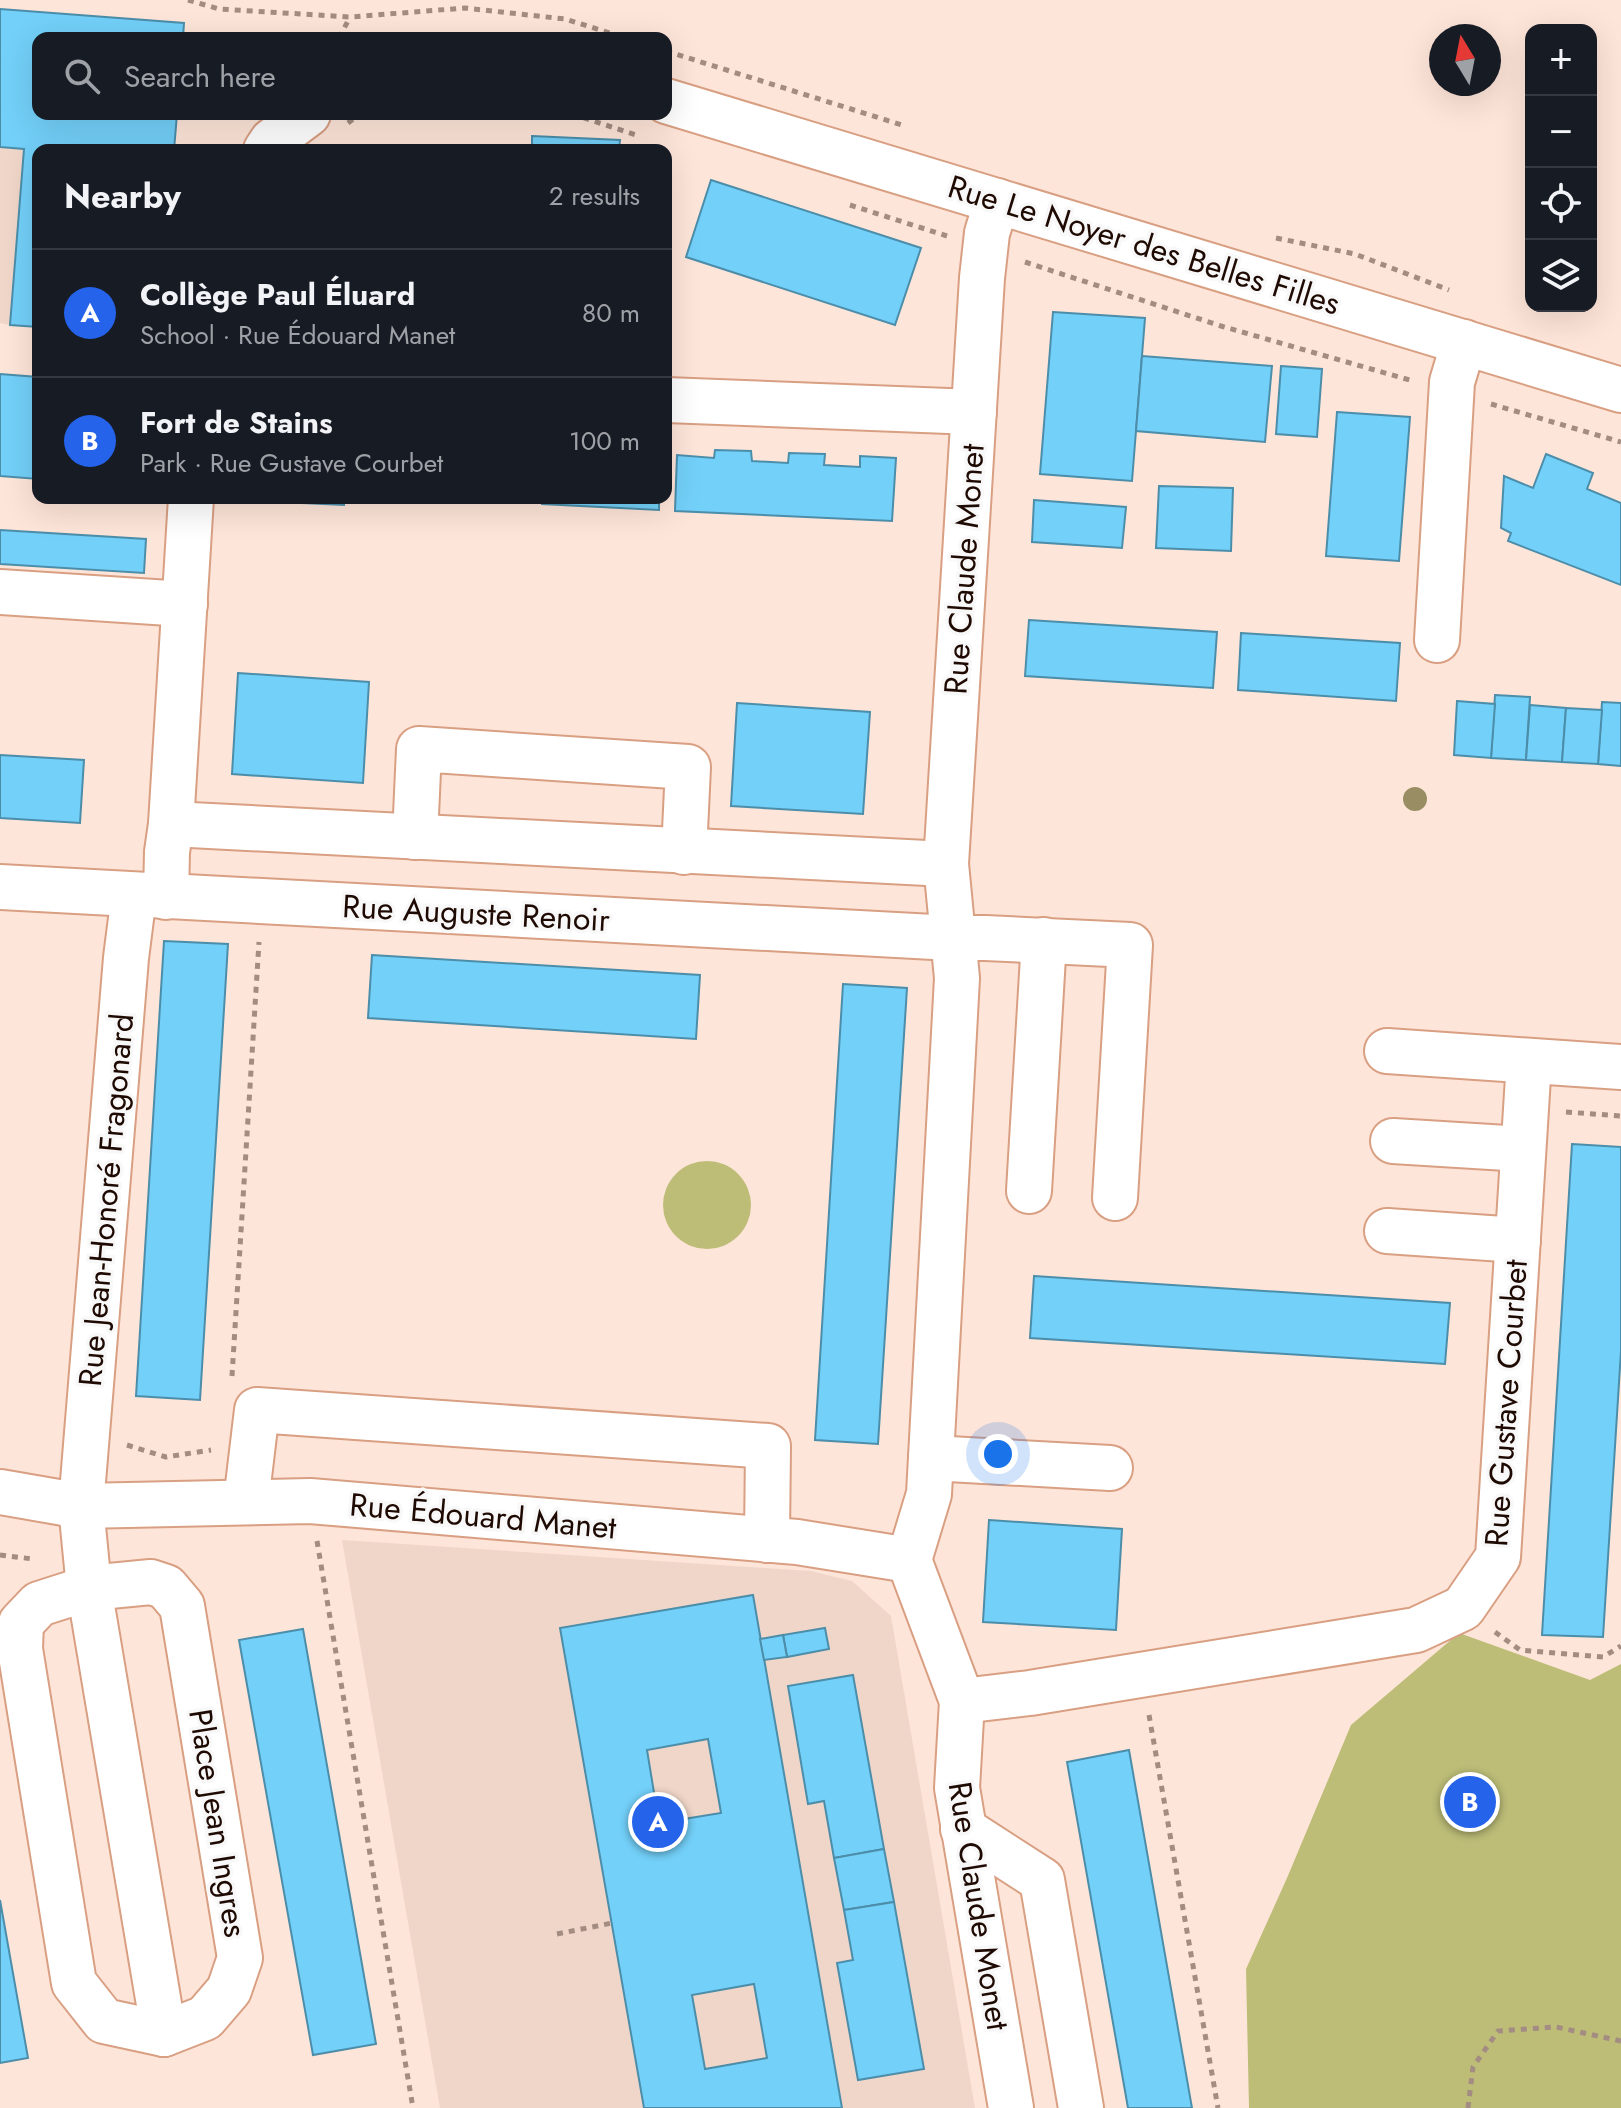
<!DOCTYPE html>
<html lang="en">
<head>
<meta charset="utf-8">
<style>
	:root { --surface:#171b24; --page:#242831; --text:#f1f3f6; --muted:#9ea1a6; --line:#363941; --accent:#2563eb }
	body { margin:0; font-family:Jost,sans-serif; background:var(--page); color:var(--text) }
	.controls { position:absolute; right:24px; top:24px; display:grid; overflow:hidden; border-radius:16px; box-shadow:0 8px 32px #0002 }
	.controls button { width:72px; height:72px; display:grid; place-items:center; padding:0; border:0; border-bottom:2px solid var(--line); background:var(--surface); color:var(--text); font:40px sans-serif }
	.compass { position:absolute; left:1429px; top:24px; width:72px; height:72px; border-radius:50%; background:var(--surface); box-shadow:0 8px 32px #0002; rotate:350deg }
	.you { position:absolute; left:998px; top:1454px; width:28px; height:28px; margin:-20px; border:6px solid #fff; border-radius:50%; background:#1a73e8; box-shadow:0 0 0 12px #1a73e833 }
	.badge { display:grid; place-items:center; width:52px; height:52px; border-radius:50%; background:var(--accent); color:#fff; font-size:26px; font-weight:700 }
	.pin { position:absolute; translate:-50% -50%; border:4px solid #fff; box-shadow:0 2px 8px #0006 }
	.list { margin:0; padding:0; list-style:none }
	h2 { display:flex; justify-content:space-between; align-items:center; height:104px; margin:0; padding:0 32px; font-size:34px }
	h2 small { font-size:26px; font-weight:400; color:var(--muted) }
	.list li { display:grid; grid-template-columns:52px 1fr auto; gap:24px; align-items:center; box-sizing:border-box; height:128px; padding:0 32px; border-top:2px solid var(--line) }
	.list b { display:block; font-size:30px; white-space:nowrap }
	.list p { margin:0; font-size:26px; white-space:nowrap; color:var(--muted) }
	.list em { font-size:26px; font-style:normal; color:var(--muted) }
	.icon { flex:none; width:44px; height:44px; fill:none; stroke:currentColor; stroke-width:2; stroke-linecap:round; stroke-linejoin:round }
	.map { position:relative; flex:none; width:1621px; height:2108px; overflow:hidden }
	.search { position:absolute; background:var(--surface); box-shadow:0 8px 32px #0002; left:32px; top:32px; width:640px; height:88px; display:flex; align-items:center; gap:20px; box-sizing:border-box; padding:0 28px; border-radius:16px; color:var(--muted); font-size:30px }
	.panel { position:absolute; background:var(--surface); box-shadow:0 8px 32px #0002; left:32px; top:144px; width:640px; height:360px; border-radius:16px }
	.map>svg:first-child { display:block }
	.built { fill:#f0d6c8 }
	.green { fill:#bdbd78 }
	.building { fill:#73d0f9; stroke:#4c8eaa; stroke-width:2; fill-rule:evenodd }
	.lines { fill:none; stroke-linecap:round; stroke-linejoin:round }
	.minor-casing { stroke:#d99f82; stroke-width:48 }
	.path { stroke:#a38c81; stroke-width:5; stroke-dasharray:6 6; stroke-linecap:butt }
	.minor { stroke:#fff; stroke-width:44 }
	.tree { fill:#998e63 }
	.labels { text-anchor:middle; stroke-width:7; stroke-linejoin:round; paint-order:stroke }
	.street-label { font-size:32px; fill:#1e0a02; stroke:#f8f8f8 }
</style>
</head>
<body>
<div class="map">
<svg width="1621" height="2108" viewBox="0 0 1621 2108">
	<rect width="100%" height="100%" fill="#fee5d9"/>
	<!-- built -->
	<g class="built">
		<polygon points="0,9 38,38 38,150 10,325 0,323"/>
		<polygon points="342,1540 811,1571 852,1581 891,1616 975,2108 440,2108"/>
	</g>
	<!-- green -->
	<g class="green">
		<circle cx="707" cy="1205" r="44"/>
		<polygon points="1459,1633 1590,1680 1621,1664 1621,2108 1249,2108 1246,1969 1287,1878 1351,1725"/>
	</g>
	<!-- building -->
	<g class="building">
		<polygon points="0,9 184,23 183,38 38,38 38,114 177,114 174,150 38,150 38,327 10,325 24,149 0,147"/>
		<polygon points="532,136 620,140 619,150 532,150"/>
		<polygon points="711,180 921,248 895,325 686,257"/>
		<polygon points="1053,312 1145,318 1132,481 1040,474"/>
		<polygon points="1142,356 1272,366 1265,442 1136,431"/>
		<polygon points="1281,366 1322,369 1317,437 1276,434"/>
		<polygon points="0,374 38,377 38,479 0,476"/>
		<polygon points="1337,412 1410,417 1399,561 1326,556"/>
		<polygon points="715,450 751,451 752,461 788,463 789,453 825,454 824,465 860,467 860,456 896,458 892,521 675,511 677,455 714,458"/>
		<polygon points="1546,454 1593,473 1587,489 1621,503 1621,585 1508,541 1511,533 1501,528 1504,476 1533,488"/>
		<polygon points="1159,486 1233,488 1231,551 1156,548"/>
		<polygon points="281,498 344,498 344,505 281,502"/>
		<polygon points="542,498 659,498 659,510 542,504"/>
		<polygon points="1034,500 1126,507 1122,548 1032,542"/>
		<polygon points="0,530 146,539 144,573 0,564"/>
		<polygon points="1029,620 1217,632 1213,688 1025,676"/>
		<polygon points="1241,633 1400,643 1396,701 1238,690"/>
		<polygon points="238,673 369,682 363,783 232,774"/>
		<polygon points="1495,695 1530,697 1526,760 1491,758"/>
		<polygon points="1457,701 1495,704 1491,758 1454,755"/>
		<polygon points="1602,702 1621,703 1621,766 1598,764"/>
		<polygon points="737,703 870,712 863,814 731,806"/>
		<polygon points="1530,705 1566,708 1562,762 1526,760"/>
		<polygon points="1566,708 1602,710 1598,764 1562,762"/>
		<polygon points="0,755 84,760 80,823 0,818"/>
		<polygon points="164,941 228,944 200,1400 136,1396"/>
		<polygon points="372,955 700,975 696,1039 368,1018"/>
		<polygon points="843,984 907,988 878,1444 815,1440"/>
		<polygon points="1572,1144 1621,1147 1621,1351 1603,1637 1542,1635"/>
		<polygon points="1034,1276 1450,1303 1445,1364 1030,1338"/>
		<polygon points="989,1520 1122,1529 1116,1630 983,1622"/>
		<path d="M753,1595L842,2108H644L560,1628ZM708,1739L721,1813L659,1823L647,1750ZM754,1984L767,2058L705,2069L692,1995Z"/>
		<polygon points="825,1628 829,1649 787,1657 783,1635"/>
		<polygon points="303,1629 376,2044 313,2055 239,1640"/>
		<polygon points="783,1635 787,1657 764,1660 760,1639"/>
		<polygon points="853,1675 884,1849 834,1858 824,1801 808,1804 788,1686"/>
		<polygon points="1129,1750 1192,2108 1128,2108 1067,1762"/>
		<polygon points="884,1849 894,1902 844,1910 834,1858"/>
		<polygon points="0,1900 28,2058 0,2063"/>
		<polygon points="894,1902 924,2069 858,2080 837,1963 853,1960 844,1910"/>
	</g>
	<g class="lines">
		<!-- minor casing -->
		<g class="minor-casing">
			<g id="minor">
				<polyline points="666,101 1621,390"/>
				<polyline points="266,150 272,141 308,114"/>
				<polyline points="666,400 974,412"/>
				<polyline points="0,592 185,604"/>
				<polyline points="1437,640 1452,382 1464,342"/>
				<polyline points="171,824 946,864"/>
				<polyline points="415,837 419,749 688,767 684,852"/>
				<polyline points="0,887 952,938 985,938 1130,945 1115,1198"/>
				<polyline points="134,895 126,958 81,1506 89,1588 164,2034"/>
				<polyline points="166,897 167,852 171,824 191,498"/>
				<polyline points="1387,1051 1621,1067"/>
				<polyline points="1393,1141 1523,1149"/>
				<polyline points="1029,1191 1044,940"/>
				<polyline points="1387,1231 1518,1240"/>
				<polyline points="931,1458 1110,1468"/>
				<polyline points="0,1492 81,1506 310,1501 797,1542 909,1560"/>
				<polyline points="246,1502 257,1410 768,1446 767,1540"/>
				<polyline points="909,1560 929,1494 957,978 946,864 982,278 987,233 997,201"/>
				<polyline points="909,1560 962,1701 957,1788 1011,2108"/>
				<polygon points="151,1582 166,1587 182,1606 240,1958 229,1990 205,2018 164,2034 104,2021 74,1983 20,1649 21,1623 39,1604 89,1588"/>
				<polyline points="962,1701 1030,1693 1416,1630 1463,1608 1498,1557 1529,1061"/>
				<polyline points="963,1829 1042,1880 1081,2108"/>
			</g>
		</g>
		<!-- path -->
		<g class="path">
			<polyline points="188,0 219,9 350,17 465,8 565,19 626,38"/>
			<polyline points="339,38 350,17"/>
			<polyline points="666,51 902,125"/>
			<polyline points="572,114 639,136"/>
			<polyline points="348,123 353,119 369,114"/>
			<polyline points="850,205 947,236"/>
			<polyline points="1276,238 1355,254 1449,290"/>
			<polyline points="1025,262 1221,326 1413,381"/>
			<polyline points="1491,404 1621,442"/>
			<polyline points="1566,1112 1621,1116"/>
			<polyline points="232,1376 259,942"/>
			<polyline points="127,1445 166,1457 211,1450"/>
			<polyline points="317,1541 413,2108"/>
			<polyline points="0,1555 33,1559"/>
			<polyline points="1495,1632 1520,1650 1603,1657 1621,1646"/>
			<polyline points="1149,1715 1218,2108"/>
			<polyline points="557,1934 612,1923"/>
			<polyline points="1468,2108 1473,2067 1498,2031 1556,2027 1621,2041"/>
		</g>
		<!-- minor -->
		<use href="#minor" class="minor"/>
	</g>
	<!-- trees -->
	<circle class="tree" cx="1415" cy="799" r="12"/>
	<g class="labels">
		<!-- street labels -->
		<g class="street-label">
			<text transform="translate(1144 245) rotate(17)" y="11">Rue Le Noyer des Belles Filles</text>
			<text transform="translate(964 569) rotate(-86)" y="11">Rue Claude Monet</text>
			<text transform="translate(476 913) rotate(3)" y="11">Rue Auguste Renoir</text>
			<text transform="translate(106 1200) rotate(-85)" y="11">Rue Jean-Honoré Fragonard</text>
			<text transform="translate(1506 1403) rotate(-86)" y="11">Rue Gustave Courbet</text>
			<text transform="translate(483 1516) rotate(5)" y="11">Rue Édouard Manet</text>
			<text transform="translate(218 1823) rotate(81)" y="11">Place Jean Ingres</text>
			<text transform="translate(979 1906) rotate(81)" y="11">Rue Claude Monet</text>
		</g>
	</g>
</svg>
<div class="controls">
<button>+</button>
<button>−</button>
<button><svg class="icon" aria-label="locate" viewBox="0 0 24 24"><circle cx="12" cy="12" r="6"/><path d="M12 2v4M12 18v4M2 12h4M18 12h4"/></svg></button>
<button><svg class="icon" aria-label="layers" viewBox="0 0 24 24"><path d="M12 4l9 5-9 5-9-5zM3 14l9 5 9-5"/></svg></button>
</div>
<svg class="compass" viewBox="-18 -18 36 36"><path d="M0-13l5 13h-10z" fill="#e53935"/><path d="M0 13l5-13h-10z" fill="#9ea1a6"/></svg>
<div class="you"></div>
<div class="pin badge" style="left:658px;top:1822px">A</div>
<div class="pin badge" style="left:1470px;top:1802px">B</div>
<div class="search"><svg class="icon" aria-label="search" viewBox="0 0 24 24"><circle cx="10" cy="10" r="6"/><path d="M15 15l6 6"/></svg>Search here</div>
<section class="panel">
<h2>Nearby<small>2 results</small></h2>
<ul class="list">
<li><span class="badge">A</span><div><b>Collège Paul Éluard</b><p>School · Rue Édouard Manet</p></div><em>80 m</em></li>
<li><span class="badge">B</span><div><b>Fort de Stains</b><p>Park · Rue Gustave Courbet</p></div><em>100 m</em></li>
</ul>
</section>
</div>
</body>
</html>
